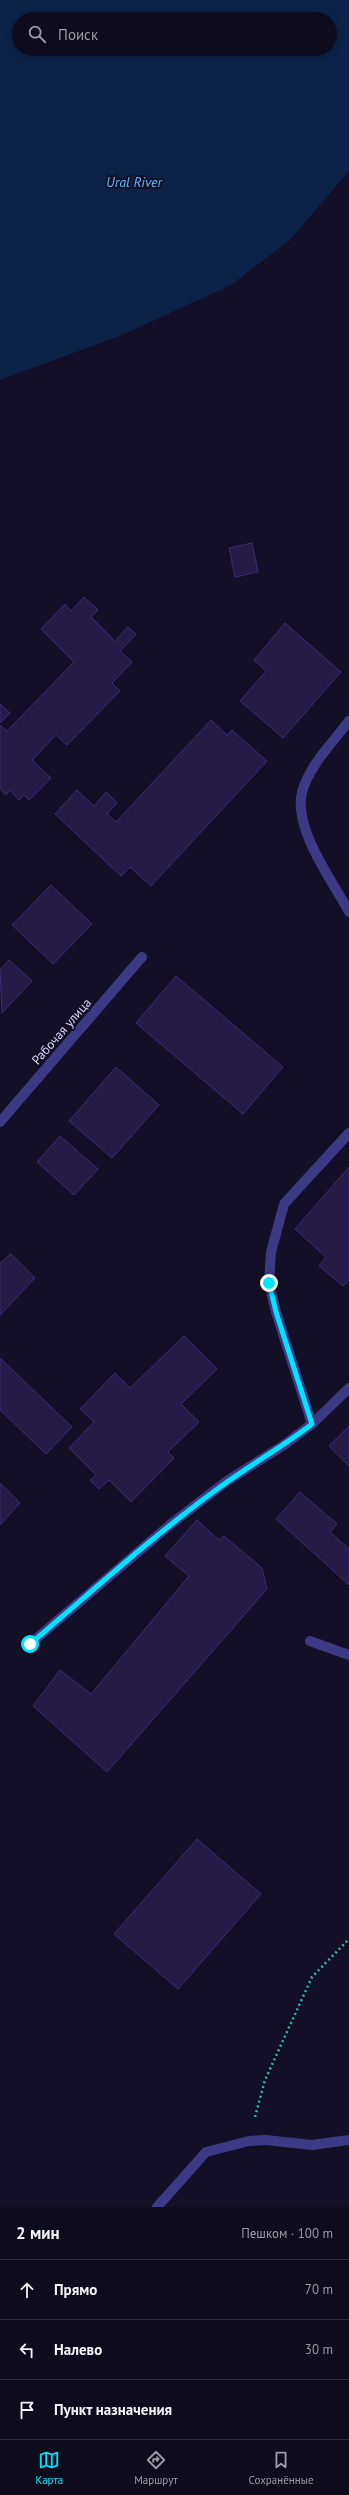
<!DOCTYPE html>
<html lang="ru">
<head>
<meta charset="utf-8">
<style>
	:root { --surface:#0e0b1c; --page:#1c1929; --text:#f1f3f6; --muted:#9b9ba3; --line:#2e2b3b; --accent:#00e5ff }
	body { margin:0; font-family:"PT Sans",sans-serif; background:var(--page); color:var(--text) }
	.stop { position:absolute; width:12px; height:12px; margin:-9px; border:3px solid #00e5ff; border-radius:50%; background:#fff }
	.stop.end { background:#00e5ff; border-color:#fff; box-shadow:0 1px 4px #0008 }
	.list { margin:0; padding:0; list-style:none }
	h2 { display:flex; justify-content:space-between; align-items:center; height:52px; margin:0; padding:0 16px; font-size:17px }
	h2 small { font-size:13px; font-weight:400; color:var(--muted) }
	.list li { display:grid; grid-template-columns:26px 1fr auto; gap:12px; align-items:center; box-sizing:border-box; height:60px; padding:0 16px; border-top:1px solid var(--line) }
	.list b { display:block; font-size:15px; white-space:nowrap }
	.list em { font-size:13px; font-style:normal; color:var(--muted) }
	.icon { flex:none; width:22px; height:22px; fill:none; stroke:currentColor; stroke-width:2; stroke-linecap:round; stroke-linejoin:round }
	.map { position:relative; flex:none; width:349px; height:2207px; overflow:hidden }
	.search { position:absolute; background:var(--surface); box-shadow:0 2px 6px #0003; left:12px; right:12px; top:12px; height:44px; display:flex; align-items:center; gap:10px; box-sizing:border-box; padding:0 14px; border-radius:22px; color:var(--muted); font-size:15px }
	.sheet { height:232px; background:var(--surface) }
	nav { display:flex; justify-content:space-around; align-items:center; box-sizing:border-box; height:56px; border-top:1px solid var(--line); background:var(--surface); font-size:11px; color:var(--muted) }
	nav a { display:grid; justify-items:center; gap:2px }
	nav .on { color:var(--accent) }
	.map>svg:first-child { display:block }
	.water { fill:#0c2248; fill-rule:evenodd }
	.building { fill:#241b47; stroke:#3b2d73 }
	.lines { fill:none; stroke-linecap:round; stroke-linejoin:round }
	.path { stroke:#2fb8b0; stroke-width:2.5; stroke-dasharray:2 3; stroke-linecap:butt }
	.minor { stroke:#3d3a85; stroke-width:10 }
	.route { stroke:#00e5ff; stroke-width:5 }
	.labels { text-anchor:middle; stroke-width:4; stroke-linejoin:round; paint-order:stroke }
	.street-label { font-size:13px; fill:#d9d4ff; stroke:#130f26 }
	.water-label { font-size:14px; font-style:italic; fill:#62b6ff; stroke:#130f26 }
</style>
</head>
<body>
<div class="map">
<svg width="349" height="2207" viewBox="0 0 349 2207">
	<rect width="100%" height="100%" fill="#130f26"/>
	<!-- water -->
	<path class="water" d="M0,0H349V171L291,239L231,285L122,335L0,380ZM19,19H330V49H19Z"/>
	<!-- building -->
	<g class="building">
		<polygon points="252,543 258,572 235,577 229,548"/>
		<polygon points="84,597 98,610 91,617 115,641 128,627 136,634 120,651 132,662 112,683 120,691 67,745 56,735 32,760 51,778 29,800 24,795 19,800 10,790 6,795 0,789 0,725 7,731 74,662 41,629 65,604 71,611"/>
		<polygon points="285,623 341,672 283,738 240,701 266,671 254,660"/>
		<polygon points="0,704 10,713 0,723"/>
		<polygon points="211,720 227,735 232,730 267,761 151,886 130,867 121,876 55,814 77,790 94,806 106,792 117,803 107,814 116,822"/>
		<polygon points="51,885 92,924 53,964 12,925"/>
		<polygon points="9,960 32,981 2,1013 0,970"/>
		<polygon points="176,976 283,1067 243,1114 136,1023"/>
		<polygon points="116,1067 159,1105 112,1158 69,1121"/>
		<polygon points="60,1136 98,1169 74,1195 37,1162"/>
		<polygon points="349,1167 349,1280 343,1286 319,1266 326,1257 295,1229"/>
		<polygon points="11,1254 35,1278 0,1315 0,1263"/>
		<polygon points="184,1336 217,1369 181,1404 199,1422 168,1452 174,1458 131,1502 109,1480 99,1489 90,1480 96,1475 69,1448 94,1422 80,1409 115,1373 130,1388"/>
		<polygon points="0,1358 72,1427 46,1454 0,1410"/>
		<polygon points="349,1426 349,1466 329,1446"/>
		<polygon points="0,1483 20,1503 0,1525"/>
		<polygon points="300,1492 337,1524 330,1532 349,1549 349,1585 276,1519"/>
		<polygon points="197,1520 219,1540 224,1536 262,1568 267,1589 107,1772 33,1706 60,1670 91,1694 189,1576 165,1556"/>
		<polygon points="197,1839 261,1894 178,1989 114,1934"/>
	</g>
	<g class="lines">
		<!-- path -->
		<polyline class="path" points="255,2117 265,2080 312,1977 349,1939"/>
		<!-- minor -->
		<g class="minor">
			<path d="M349,721C333,742 309,766 302,792C293,829 332,880 349,912"/>
			<polyline points="0,1122 142,957"/>
			<polyline points="312,1424 276,1312 269,1283 271,1252 284,1204 349,1133"/>
			<polyline points="310,1641 349,1655"/>
			<polyline points="30,1644 171,1524 227,1481 284,1445 312,1424 349,1388"/>
			<polyline points="157,2207 206,2152 249,2141 266,2140 312,2145 349,2140"/>
		</g>
	</g>
	<g class="lines">
		<!-- route -->
		<path class="route" d="M30,1644C95,1589 158,1531 227,1482C255,1462 285,1445 312,1424L276,1312L269,1283"/>
	</g>
	<g class="labels">
		<!-- street labels -->
		<g class="street-label">
			<text transform="translate(61 1031) rotate(-49)" y="5">Рабочая улица</text>
		</g>
		<!-- water labels -->
		<g class="water-label">
			<text x="134" y="187">Ural River</text>
		</g>
	</g>
</svg>
<div class="stop" style="left:30px;top:1644px"></div>
<div class="stop end" style="left:269px;top:1283px"></div>
<div class="search"><svg class="icon" aria-label="search" viewBox="0 0 24 24"><circle cx="10" cy="10" r="6"/><path d="M15 15l6 6"/></svg>Поиск</div>
</div>
<section class="sheet">
<h2>2 мин<small>Пешком · 100 m</small></h2>
<ul class="list">
<li><svg class="icon" aria-label="ahead" viewBox="0 0 24 24"><path d="M12 20V5M6 11l6-6 6 6"/></svg><div><b>Прямо</b></div><em>70 m</em></li>
<li><svg class="icon" aria-label="left" viewBox="0 0 24 24"><path d="M17 20v-9H6M10 6l-5 5 5 5"/></svg><div><b>Налево</b></div><em>30 m</em></li>
<li><svg class="icon" aria-label="arrive" viewBox="0 0 24 24"><path d="M6 21V4h12l-3 4 3 4H6"/></svg><div><b>Пункт назначения</b></div></li>
</ul>
</section>
<nav>
<a class="on"><svg class="icon" aria-label="map" viewBox="0 0 24 24"><path d="M3 6l6-2 6 2 6-2v14l-6 2-6-2-6 2zM9 4v14M15 6v14"/></svg>Карта</a>
<a><svg class="icon" aria-label="directions" viewBox="0 0 24 24"><path d="M12 3l9 9-9 9-9-9zM9 14v-3h6M13 9l2 2-2 2"/></svg>Маршрут</a>
<a><svg class="icon" aria-label="saved" viewBox="0 0 24 24"><path d="M7 4h10v16l-5-4-5 4z"/></svg>Сохранённые</a>
</nav>
</body>
</html>
